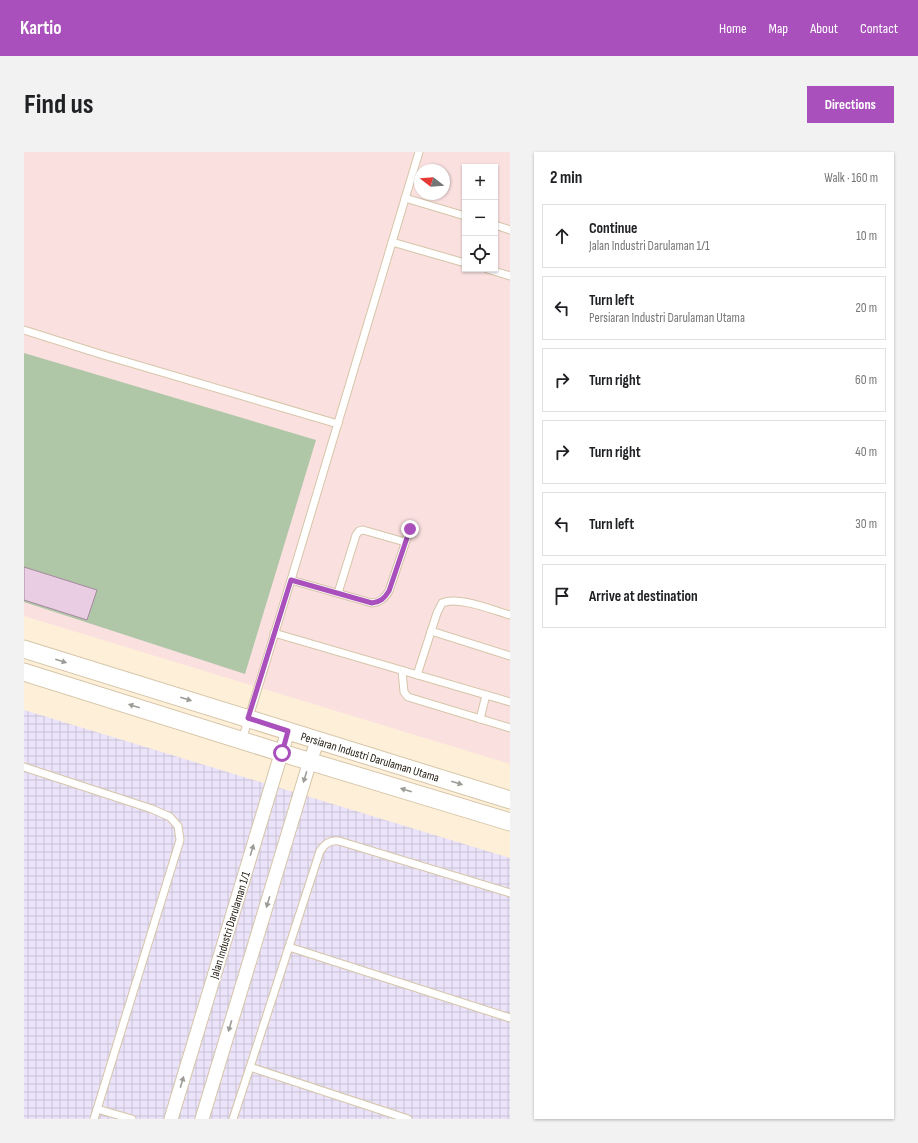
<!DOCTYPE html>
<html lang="en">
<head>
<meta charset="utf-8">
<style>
	:root { --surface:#fff; --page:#f2f2f2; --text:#202124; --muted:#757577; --line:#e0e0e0; --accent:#aa50bc }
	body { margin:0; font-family:"Sofia Sans Condensed",sans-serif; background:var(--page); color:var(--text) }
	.controls { position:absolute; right:12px; top:12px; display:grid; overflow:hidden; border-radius:0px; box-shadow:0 1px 3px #0004 }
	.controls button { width:36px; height:36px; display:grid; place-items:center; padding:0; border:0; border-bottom:1px solid var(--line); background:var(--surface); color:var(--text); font:20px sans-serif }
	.compass { position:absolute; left:390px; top:12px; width:36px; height:36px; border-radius:50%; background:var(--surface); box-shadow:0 1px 3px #0004; rotate:287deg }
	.stop { position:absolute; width:12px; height:12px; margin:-9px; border:3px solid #aa50bc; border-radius:50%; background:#fff }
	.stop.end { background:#aa50bc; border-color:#fff; box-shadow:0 1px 4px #0008 }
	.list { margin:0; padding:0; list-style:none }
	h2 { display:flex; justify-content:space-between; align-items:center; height:52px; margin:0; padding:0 16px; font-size:17px }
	h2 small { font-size:13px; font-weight:400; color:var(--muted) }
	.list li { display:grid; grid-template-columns:26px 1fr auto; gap:12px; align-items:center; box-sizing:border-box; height:64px; margin:0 8px 8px; padding:0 8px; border:1px solid var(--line); border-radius:0px }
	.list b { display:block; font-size:15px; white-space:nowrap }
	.list p { margin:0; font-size:13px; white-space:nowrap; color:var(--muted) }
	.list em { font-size:13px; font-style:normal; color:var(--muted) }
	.icon { flex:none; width:22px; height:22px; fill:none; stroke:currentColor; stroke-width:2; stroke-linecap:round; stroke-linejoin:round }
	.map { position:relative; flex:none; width:486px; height:967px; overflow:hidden; border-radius:0px }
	header { display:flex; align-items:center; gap:24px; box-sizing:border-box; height:56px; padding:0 20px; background:var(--accent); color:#fff }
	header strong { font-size:19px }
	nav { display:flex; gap:22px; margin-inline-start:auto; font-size:14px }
	.intro { display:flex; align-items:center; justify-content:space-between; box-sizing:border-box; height:96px; padding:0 24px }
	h1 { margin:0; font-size:28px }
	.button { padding:10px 18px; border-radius:0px; background:var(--accent); color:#fff; font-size:14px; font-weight:700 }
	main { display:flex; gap:24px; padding:0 24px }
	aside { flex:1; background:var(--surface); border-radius:0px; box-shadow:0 1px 3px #0004 }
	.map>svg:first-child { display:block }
	.industrial { fill:url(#industrial-grid) }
	.education { fill:#fbe0e0; fill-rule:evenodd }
	.grass { fill:#afc6a7 }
	.building { fill:#e9cde2; stroke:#a4899d }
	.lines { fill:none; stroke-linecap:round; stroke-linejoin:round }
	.service-casing { stroke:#d6c5a8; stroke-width:9 }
	.minor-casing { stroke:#d6c5a8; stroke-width:15 }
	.tertiary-casing { stroke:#d6c5a8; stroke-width:19 }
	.service { stroke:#fff; stroke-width:7 }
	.minor { stroke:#fff; stroke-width:13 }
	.tertiary { stroke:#fff; stroke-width:17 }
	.oneway { fill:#9d9b96 }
	.route { stroke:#aa50bc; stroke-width:5 }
	.labels { text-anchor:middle; stroke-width:3; stroke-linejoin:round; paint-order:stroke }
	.street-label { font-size:12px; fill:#262015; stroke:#fff }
</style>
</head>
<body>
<header>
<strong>Kartio</strong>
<nav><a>Home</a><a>Map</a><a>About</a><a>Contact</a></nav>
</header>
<div class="intro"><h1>Find us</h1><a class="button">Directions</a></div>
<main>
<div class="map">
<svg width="486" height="967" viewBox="0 0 486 967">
	<defs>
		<pattern id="industrial-grid" width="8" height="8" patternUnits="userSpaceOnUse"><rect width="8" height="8" fill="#ebe3f9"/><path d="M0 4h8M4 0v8" fill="none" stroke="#c9c2d5"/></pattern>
	</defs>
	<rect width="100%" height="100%" fill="#fef0d8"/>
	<!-- industrial -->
	<polygon class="industrial" points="0,558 486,706 486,967 0,967"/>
	<!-- education -->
	<path class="education" d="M0,0H486V612L0,464ZM441,15H471V117H441ZM396,18H420V42H396Z"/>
	<!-- grass -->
	<polygon class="grass" points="0,201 292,288 221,522 0,450"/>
	<!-- building -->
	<polygon class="building" points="0,415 73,438 63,468 0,448"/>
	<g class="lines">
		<!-- service casing -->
		<g class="service-casing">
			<g id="service">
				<polyline points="381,46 441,64"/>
				<polyline points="471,73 486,78"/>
				<polyline points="368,90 441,111"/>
				<polyline points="463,117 486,124"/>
				<polyline points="0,178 76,202 314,272"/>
				<path d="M267,428L348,451C356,450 360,447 365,439L386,377"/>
				<polyline points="314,441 332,383 335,379 339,378 381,390"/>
				<polyline points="407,479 486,504"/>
				<polyline points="250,481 486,550"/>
				<polyline points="378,519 380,540 384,545 486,576"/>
				<path d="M393,523L413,461L418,451C435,444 468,458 486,463"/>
				<polyline points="456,567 462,543"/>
				<polyline points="218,588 267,428 395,0"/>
				<polyline points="0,615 128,657 146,665 154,674 156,688 70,967"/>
				<polyline points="265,795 486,866"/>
				<polyline points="73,957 108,967"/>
				<polyline points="209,967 226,915"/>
				<path d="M384,967L226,915L296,699C301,692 305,688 315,689L486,741"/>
			</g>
		</g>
		<!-- minor casing -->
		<g class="minor-casing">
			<g id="minor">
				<polyline points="147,967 264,579"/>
				<polyline points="178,967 286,609 294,588"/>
			</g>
		</g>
		<!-- tertiary casing -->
		<g class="tertiary-casing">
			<g id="tertiary">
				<polyline points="0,497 486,648"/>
				<polyline points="0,520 258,601 486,670"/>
			</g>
		</g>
		<!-- service -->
		<use href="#service" class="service"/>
		<!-- minor -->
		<use href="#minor" class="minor"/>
		<!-- tertiary -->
		<use href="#tertiary" class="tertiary"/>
	</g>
	<!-- one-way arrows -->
	<defs><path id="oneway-solid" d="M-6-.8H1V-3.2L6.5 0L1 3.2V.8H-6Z"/></defs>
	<g class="oneway">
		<use href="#oneway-solid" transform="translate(37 509) rotate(17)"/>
		<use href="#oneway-solid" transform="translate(162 547) rotate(17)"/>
		<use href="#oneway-solid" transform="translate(110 554) rotate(-163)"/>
		<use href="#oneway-solid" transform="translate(281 625) rotate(107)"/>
		<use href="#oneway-solid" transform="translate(433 631) rotate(17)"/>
		<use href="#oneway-solid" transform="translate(382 638) rotate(-163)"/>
		<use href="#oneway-solid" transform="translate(228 698) rotate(-73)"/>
		<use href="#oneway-solid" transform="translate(244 750) rotate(107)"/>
		<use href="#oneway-solid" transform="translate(206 874) rotate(107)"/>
		<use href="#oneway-solid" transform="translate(158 930) rotate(-73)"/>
	</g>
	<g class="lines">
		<!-- route -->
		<path class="route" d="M258,601L264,579L224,566L267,428L348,451C356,450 360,447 365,439L386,377"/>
	</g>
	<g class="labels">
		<!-- street labels -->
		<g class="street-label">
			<text transform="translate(346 605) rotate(17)" y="4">Persiaran Industri Darulaman Utama</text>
			<text transform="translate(206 773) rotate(-73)" y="4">Jalan Industri Darulaman 1/1</text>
		</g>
	</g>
</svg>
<div class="controls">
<button>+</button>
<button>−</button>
<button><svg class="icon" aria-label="locate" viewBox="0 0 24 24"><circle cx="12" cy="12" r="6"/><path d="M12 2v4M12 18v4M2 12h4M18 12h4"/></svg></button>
</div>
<svg class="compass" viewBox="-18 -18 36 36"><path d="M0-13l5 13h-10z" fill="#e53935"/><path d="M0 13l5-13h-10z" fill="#757577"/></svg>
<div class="stop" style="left:258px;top:601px"></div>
<div class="stop end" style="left:386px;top:377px"></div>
</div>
<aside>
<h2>2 min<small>Walk · 160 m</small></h2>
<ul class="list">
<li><svg class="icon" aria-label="ahead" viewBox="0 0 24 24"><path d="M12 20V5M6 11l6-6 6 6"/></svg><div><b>Continue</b><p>Jalan Industri Darulaman 1/1</p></div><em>10 m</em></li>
<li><svg class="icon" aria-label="left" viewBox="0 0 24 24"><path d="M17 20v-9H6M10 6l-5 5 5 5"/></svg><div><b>Turn left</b><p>Persiaran Industri Darulaman Utama</p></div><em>20 m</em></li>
<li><svg class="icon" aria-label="right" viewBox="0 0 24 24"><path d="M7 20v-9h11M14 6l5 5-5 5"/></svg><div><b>Turn right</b></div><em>60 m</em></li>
<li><svg class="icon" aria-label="right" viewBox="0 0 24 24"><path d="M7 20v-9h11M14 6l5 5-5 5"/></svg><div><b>Turn right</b></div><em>40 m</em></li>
<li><svg class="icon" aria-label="left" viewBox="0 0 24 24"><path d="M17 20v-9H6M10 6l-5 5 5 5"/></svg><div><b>Turn left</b></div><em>30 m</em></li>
<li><svg class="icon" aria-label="arrive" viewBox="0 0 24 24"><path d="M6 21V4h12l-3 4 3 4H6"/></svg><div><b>Arrive at destination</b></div></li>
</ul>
</aside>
</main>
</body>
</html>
